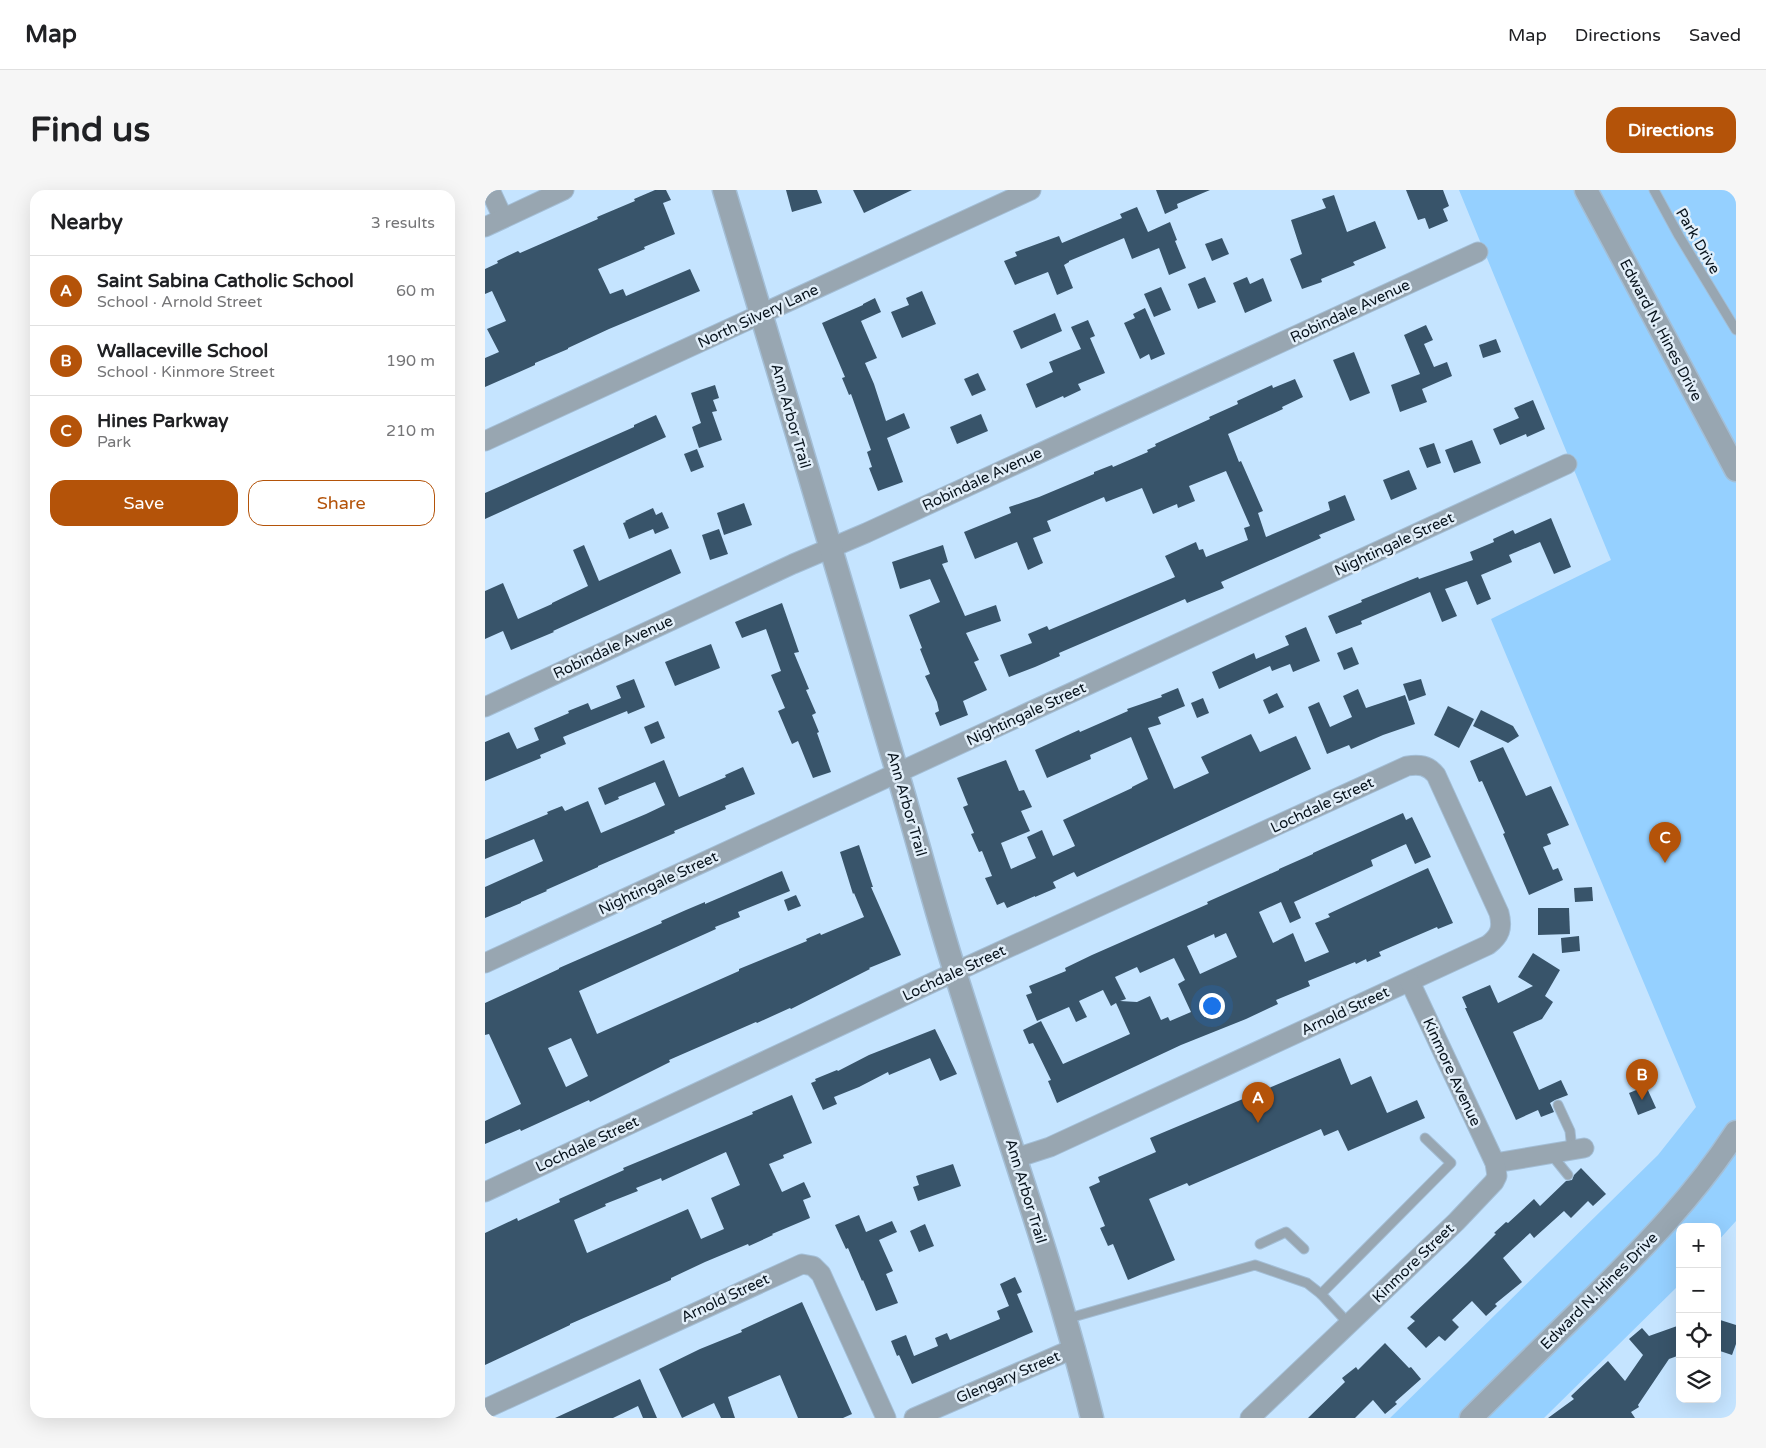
<!DOCTYPE html>
<html lang="en">
<head>
<meta charset="utf-8">
<style>
	:root { --surface:#fff; --page:#f6f6f6; --text:#202124; --muted:#757577; --line:#e0e0e0; --accent:#b45309 }
	body { margin:0; font-family:"Varela Round",sans-serif; background:var(--page); color:var(--text) }
	.controls { position:absolute; right:15px; bottom:15px; display:grid; overflow:hidden; border-radius:10px; box-shadow:0 5px 20px #0002 }
	.controls button { width:45px; height:45px; display:grid; place-items:center; padding:0; border:0; border-bottom:1px solid var(--line); background:var(--surface); color:var(--text); font:25px sans-serif }
	.you { position:absolute; left:726px; top:815px; width:18px; height:18px; margin:-12px; border:4px solid #fff; border-radius:50%; background:#1a73e8; box-shadow:0 0 0 8px #1a73e833 }
	.badge { display:grid; place-items:center; width:32px; height:32px; border-radius:50%; background:var(--accent); color:#fff; font-size:16px; font-weight:700 }
	.pin { position:absolute; translate:-50% -41px; filter:drop-shadow(0 1px 2px #0008) }
	.pin::after { content:''; position:absolute; top:26px; width:18px; height:15px; background:inherit; clip-path:polygon(0 0,100% 0,50% 100%) }
	.list { margin:0; padding:0; list-style:none }
	h2 { display:flex; justify-content:space-between; align-items:center; height:65px; margin:0; padding:0 20px; font-size:21px }
	h2 small { font-size:16px; font-weight:400; color:var(--muted) }
	.list li { display:grid; grid-template-columns:32px 1fr auto; gap:15px; align-items:center; box-sizing:border-box; height:70px; padding:0 20px; border-top:1px solid var(--line) }
	.list b { display:block; font-size:19px; white-space:nowrap }
	.list p { margin:0; font-size:16px; white-space:nowrap; color:var(--muted) }
	.list em { font-size:16px; font-style:normal; color:var(--muted) }
	.actions { display:flex; gap:10px; padding:15px 20px }
	.actions a { flex:1; padding:11px 0; border:1px solid var(--accent); border-radius:15px; text-align:center; font-size:18px; color:var(--accent) }
	.actions .main { background:var(--accent); color:#fff }
	.icon { flex:none; width:28px; height:28px; fill:none; stroke:currentColor; stroke-width:2; stroke-linecap:round; stroke-linejoin:round }
	.map { position:relative; flex:none; width:1251px; height:1228px; overflow:hidden; border-radius:15px }
	header { display:flex; align-items:center; gap:30px; box-sizing:border-box; height:70px; padding:0 25px; background:var(--surface); border-bottom:1px solid var(--line) }
	header strong { font-size:24px }
	nav { display:flex; gap:28px; margin-inline-start:auto; font-size:18px }
	.intro { display:flex; align-items:center; justify-content:space-between; box-sizing:border-box; height:120px; padding:0 30px }
	h1 { margin:0; font-size:35px }
	.button { padding:12px 22px; border-radius:15px; background:var(--accent); color:#fff; font-size:18px; font-weight:700 }
	main { display:flex; gap:30px; padding:0 30px }
	aside { flex:1; background:var(--surface); border-radius:15px; box-shadow:0 5px 20px #0002 }
	.map>svg:first-child { display:block }
	.green { fill:#95d0ff }
	.building { fill:#38546a; fill-rule:evenodd }
	.lines { fill:none; stroke-linecap:round; stroke-linejoin:round }
	.service-casing { stroke:#a3bed6; stroke-width:11 }
	.minor-casing { stroke:#a3bed6; stroke-width:21 }
	.tertiary-casing { stroke:#a3bed6; stroke-width:25 }
	.service { stroke:#98a6b1; stroke-width:9 }
	.minor { stroke:#98a6b1; stroke-width:19 }
	.tertiary { stroke:#98a6b1; stroke-width:22 }
	.labels { text-anchor:middle; stroke-width:5; stroke-linejoin:round; paint-order:stroke }
	.street-label { font-size:15px; fill:#08131c; stroke:#e2effa }
</style>
</head>
<body>
<header>
<strong>Map</strong>
<nav><a>Map</a><a>Directions</a><a>Saved</a></nav>
</header>
<div class="intro"><h1>Find us</h1><a class="button">Directions</a></div>
<main>
<aside>
<h2>Nearby<small>3 results</small></h2>
<ul class="list">
<li><span class="badge">A</span><div><b>Saint Sabina Catholic School</b><p>School · Arnold Street</p></div><em>60 m</em></li>
<li><span class="badge">B</span><div><b>Wallaceville School</b><p>School · Kinmore Street</p></div><em>190 m</em></li>
<li><span class="badge">C</span><div><b>Hines Parkway</b><p>Park</p></div><em>210 m</em></li>
</ul>
<div class="actions"><a class="main">Save</a><a>Share</a></div>
</aside>
<div class="map">
<svg width="1251" height="1228" viewBox="0 0 1251 1228">
	<rect width="100%" height="100%" fill="#c5e4ff"/>
	<!-- green -->
	<polygon class="green" points="974,0 1251,0 1251,1031 1232,1052 1232,1037 1195,1037 1195,1094 1059,1228 905,1228 1173,965 1211,917 1006,429 1126,370"/>
	<!-- building -->
	<g class="building">
		<polygon points="170,0 181,0 186,10 178,13 190,44 159,57 160,59 113,79 125,104 138,99 141,106 205,79 215,101 124,139 83,158 83,159 50,173 50,175 0,197 0,168 14,162 2,139 21,131 7,101 0,104 0,79 13,73 12,71 33,61 35,63 113,29 112,27 150,11 149,9"/>
		<polygon points="301,0 332,0 337,13 307,22"/>
		<polygon points="368,0 427,0 379,23"/>
		<polygon points="671,0 725,0 692,14 693,18 680,24"/>
		<polygon points="921,0 958,0 964,16 958,19 963,31 944,39 940,28 933,30"/>
		<polygon points="849,5 862,42 890,31 901,58 868,72 870,75 836,89 837,92 817,99 805,69 817,64 806,30 841,18 837,9"/>
		<polygon points="652,17 663,42 685,32 692,50 690,51 701,78 684,85 674,58 647,69 639,48 584,71 584,72 579,75 588,98 572,105 563,82 530,95 519,71 532,66 530,62 574,46 577,53 637,28 635,24"/>
		<polygon points="737,48 744,64 727,71 720,54"/>
		<polygon points="720,87 731,112 713,119 703,94"/>
		<polygon points="762,87 765,94 778,88 787,111 760,123 748,93"/>
		<polygon points="676,97 686,120 669,127 659,104"/>
		<polygon points="437,101 451,134 417,148 406,122 424,115 421,108"/>
		<polygon points="390,108 396,122 376,131 392,168 380,173 389,194 401,231 419,223 425,238 402,248 418,292 393,301 384,278 387,277 382,262 386,260 366,204 364,205 357,188 360,187 337,133 378,115 378,114"/>
		<polygon points="660,118 680,164 666,170 664,164 655,169 639,133 650,128 648,124"/>
		<polygon points="570,123 577,141 536,159 528,141"/>
		<polygon points="603,130 610,146 605,148 620,183 593,194 596,200 579,208 578,206 551,218 541,194 568,182 564,172 596,159 586,137"/>
		<polygon points="941,135 948,150 939,154 949,177 962,172 967,186 937,199 942,212 915,222 906,195 935,184 919,145"/>
		<polygon points="1011,149 1016,162 998,168 994,155"/>
		<polygon points="869,162 885,203 865,211 848,170"/>
		<polygon points="493,183 501,200 487,206 479,189"/>
		<polygon points="810,189 818,207 797,217 798,219 743,244 754,272 756,271 778,321 773,323 781,347 845,320 843,312 860,305 870,330 834,345 836,348 736,392 739,398 702,413 700,409 574,463 575,466 550,477 524,487 515,465 547,453 543,444 562,436 564,440 690,387 680,366 711,352 714,360 718,359 721,367 763,350 759,338 765,336 741,281 704,296 710,311 693,318 692,314 668,324 657,298 621,312 619,307 562,331 566,341 548,348 558,373 543,380 532,352 490,369 479,342 526,323 524,317 554,307 609,284 609,282 627,275 628,277 663,262 662,260 671,256 670,254 725,229 724,227 753,214 752,211 787,195 788,198"/>
		<polygon points="230,195 234,208 228,210 232,221 227,222 237,250 214,258 207,237 216,233 206,203"/>
		<polygon points="1048,210 1060,239 1042,247 1041,244 1015,255 1008,239 1034,228 1029,218"/>
		<polygon points="496,224 503,241 472,254 465,237"/>
		<polygon points="171,225 181,247 0,329 0,303 149,237 149,235"/>
		<polygon points="987,250 996,273 969,283 960,260"/>
		<polygon points="949,253 956,273 942,278 934,258"/>
		<polygon points="212,259 219,277 206,282 199,264"/>
		<polygon points="924,280 932,299 906,310 898,290"/>
		<polygon points="259,313 267,335 239,345 232,323"/>
		<polygon points="168,318 171,325 177,322 184,338 170,344 168,339 144,349 138,333 141,332 140,331"/>
		<polygon points="1066,328 1086,377 1069,384 1055,352 1024,365 1027,372 996,385 1006,409 992,415 982,391 960,399 972,426 957,432 945,402 876,431 877,434 851,444 843,426 877,412 876,410 933,387 934,389 988,370 985,362 1009,352 1008,349 1028,340 1030,344"/>
		<polygon points="234,339 243,364 225,370 217,345"/>
		<polygon points="99,355 114,391 186,359 196,383 68,441 69,442 26,460 18,441 0,449 0,401 18,393 33,429 67,414 67,413 103,396 88,360"/>
		<polygon points="458,355 463,372 457,374 480,426 511,415 516,431 481,443 494,470 489,472 502,500 478,511 483,525 455,536 450,523 454,521 452,512 440,486 445,484 435,459 437,458 424,425 455,412 445,389 415,399 407,372"/>
		<polygon points="297,413 314,462 309,463 324,499 321,500 331,523 327,525 334,542 332,543 346,582 328,588 313,551 307,554 293,521 300,518 286,485 296,481 281,439 257,448 250,432"/>
		<polygon points="821,437 835,471 808,482 805,474 787,481 785,476 734,499 727,482 769,463 771,469 804,455 800,446"/>
		<polygon points="226,454 235,478 190,496 180,472"/>
		<polygon points="867,457 874,474 859,480 852,463"/>
		<polygon points="149,489 160,517 143,524 142,521 78,547 81,554 55,565 56,568 0,591 0,552 24,542 32,559 54,550 49,538 84,523 83,521 103,513 106,520 136,508 131,496"/>
		<polygon points="936,489 941,505 924,511 918,494"/>
		<polygon points="693,498 700,516 673,527 676,534 663,538 689,599 724,583 716,567 766,544 775,562 811,546 826,579 592,687 589,682 568,692 571,698 550,707 550,706 522,718 519,712 512,715 500,688 507,686 497,661 494,662 486,644 489,643 478,617 483,615 472,588 521,570 534,601 539,600 547,617 536,621 545,641 516,653 526,679 551,668 542,647 557,640 568,666 590,656 578,630 647,598 647,597 663,589 646,547 605,565 606,569 562,588 550,560 594,540 595,542 643,521 642,519 677,507 676,505"/>
		<polygon points="873,499 881,518 920,505 930,534 898,545 866,559 864,555 842,564 823,517 834,512 845,537 867,527 858,506"/>
		<polygon points="792,503 799,517 784,524 778,510"/>
		<polygon points="718,508 724,523 712,528 706,513"/>
		<polygon points="963,516 989,529 974,558 949,545"/>
		<polygon points="996,520 1028,536 1034,546 1023,553 988,536"/>
		<polygon points="173,531 180,548 166,554 159,537"/>
		<polygon points="1018,557 1041,606 1066,596 1084,635 1062,644 1066,654 1058,657 1068,680 1073,678 1078,690 1044,705 1018,644 1020,643 997,591 994,592 985,571"/>
		<polygon points="179,570 194,607 241,587 240,585 258,577 270,604 240,616 241,619 189,641 190,643 113,676 113,677 61,700 62,701 36,712 36,713 0,728 0,697 58,671 49,649 0,669 0,650 63,624 62,622 77,616 80,621 103,611 116,643 161,624 180,615 170,592 133,607 134,609 120,615 113,598"/>
		<path d="M918,623L921,630L927,627L946,667L930,674L921,654L886,670L888,676L809,712L816,728L805,733L796,712L774,722L788,753L808,743L820,772L844,762L830,733L845,727L843,724L943,678L968,733L953,739L952,737L894,762L896,766L882,772L881,769L871,774L870,772L823,791L825,796L791,810L793,814L761,829L696,855L572,913L563,891L566,890L548,853L544,854L538,840L556,831L578,874L645,844L631,813L626,816L618,800L594,811L602,827L591,832L584,817L552,831L541,805L547,803L544,796L581,781L580,778L607,765L723,714L722,712L794,680V679L828,664V663ZM741,743L752,767L715,784L702,756L729,744L730,748ZM689,768L700,790L693,794L706,822L685,831L683,827L676,830L665,806L652,812L635,811L641,809L630,787L652,777L655,783Z"/>
		<path d="M374,655L388,697H386L416,765L384,778L385,779L306,819L305,818L272,833L271,832L184,870L185,872L105,912L104,910L36,941L35,939L0,954V931L36,914L4,844L0,845V813L74,779V778L177,733L176,731L201,720L220,712V714L297,681L305,701L253,722L255,727L230,737L231,739L94,801L112,844L254,781V779L322,751L321,749L335,743L336,745L379,727L369,703L368,704L355,662ZM86,848L103,886L81,897L63,858Z"/>
		<polygon points="1107,697 1108,711 1090,712 1089,698"/>
		<polygon points="311,705 316,716 303,721 299,710"/>
		<polygon points="1053,718 1084,718 1085,744 1053,745"/>
		<polygon points="1094,746 1095,761 1077,763 1076,748"/>
		<polygon points="1048,763 1075,780 1060,806 1068,812 1057,829 1028,842 1054,900 1076,890 1083,905 1070,910 1065,913 1069,922 1056,927 1053,920 1031,930 980,818 982,818 977,807 1005,795 1013,813 1048,796 1033,787"/>
		<polygon points="450,839 472,884 455,891 445,868 404,885 403,882 374,897 349,907 352,914 338,920 326,893 331,891 330,889 352,880 353,881 384,865"/>
		<polygon points="855,868 866,895 886,886 902,923 932,910 940,928 863,961 853,940 839,946 836,939 704,996 702,993 664,1009 690,1070 643,1090 628,1054 623,1056 615,1038 620,1036 604,997 615,992 613,987 671,962 665,948"/>
		<polygon points="1161,896 1171,918 1153,925 1144,903"/>
		<path d="M307,905L327,953L298,965L299,968L284,974L297,1002L319,992L326,1007L318,1010L325,1028L287,1044L288,1045L264,1056L263,1054L220,1072L186,1088V1090L85,1134V1135L0,1175V1043L32,1028L33,1031L75,1012L74,1009L139,980L138,978L268,924L267,922ZM241,962L255,995L226,1008L239,1039L216,1049L203,1019L102,1063L89,1030L121,1016L120,1014L153,1001L151,998L176,988L177,991Z"/>
		<polygon points="468,974 476,996 433,1011 428,997 434,995 431,986"/>
		<polygon points="1096,978 1121,1004 1108,1016 1103,1011 1086,1028 1079,1021 1049,1048 1045,1043 1018,1068 1037,1092 1010,1114 1012,1116 1001,1126 987,1111 967,1130 974,1137 960,1151 954,1146 941,1158 922,1138 930,1131 925,1127 982,1073 1011,1044 1009,1043 1021,1032 1023,1033 1049,1009 1055,1016 1081,991 1087,990 1089,985"/>
		<polygon points="374,1025 381,1042 407,1031 412,1042 394,1050 408,1081 401,1084 413,1113 391,1121 378,1090 377,1091 363,1058 361,1059 350,1035"/>
		<polygon points="440,1034 449,1056 434,1062 425,1041"/>
		<polygon points="530,1087 537,1102 532,1104 548,1142 427,1194 414,1165 412,1166 406,1151 421,1145 429,1166 453,1156 450,1148 462,1143 465,1150 515,1129 512,1121 524,1116 515,1094"/>
		<polygon points="317,1112 367,1224 358,1228 313,1228 295,1185 243,1207 250,1228 236,1228 229,1213 197,1228 174,1179 215,1159 257,1142 256,1140"/>
		<polygon points="1232,1129 1251,1135 1251,1154 1247,1165 1232,1160"/>
		<polygon points="1195,1135 1195,1165 1184,1169 1153,1215 1154,1217 1146,1222 1150,1228 1063,1228 1089,1209 1086,1206 1123,1171 1140,1191 1158,1165 1144,1149 1157,1138 1164,1146"/>
		<polygon points="900,1153 924,1178 926,1177 936,1189 910,1212 912,1214 900,1224 888,1210 870,1228 823,1228 860,1192 857,1188 871,1177 873,1180"/>
		<polygon points="155,1189 172,1228 158,1228 153,1216 128,1228 70,1228"/>
	</g>
	<g class="lines">
		<!-- service casing -->
		<g class="service-casing">
			<g id="service">
				<polyline points="1169,0 1194,46 1251,140"/>
				<polyline points="1073,915 1085,941 1087,960"/>
				<polyline points="1066,964 1083,985"/>
				<polyline points="775,1054 801,1042 819,1059"/>
				<polyline points="836,1104 966,973 940,948"/>
				<polyline points="581,1129 770,1075 822,1093 836,1104 864,1134"/>
			</g>
		</g>
		<!-- minor casing -->
		<g class="minor-casing">
			<g id="minor">
				<polyline points="5,0 18,28"/>
				<polyline points="0,37 79,0"/>
				<polyline points="0,251 546,0"/>
				<polyline points="0,517 308,374 381,343 993,62"/>
				<polyline points="0,773 1082,274"/>
				<polyline points="1010,973 1099,958"/>
				<path d="M0,1002L470,782L922,576C934,574 943,575 951,585L1014,723C1018,738 1015,746 1003,755L565,957L531,968"/>
				<polyline points="0,1219 317,1074 328,1076 336,1084 401,1228"/>
				<polyline points="429,1228 590,1158"/>
				<polyline points="765,1228 971,1032 1009,992 1012,986 1010,973 925,792"/>
			</g>
		</g>
		<!-- tertiary casing -->
		<g class="tertiary-casing">
			<g id="tertiary">
				<path d="M239,0C296,189 352,379 408,568C430,640 448,713 471,785C517,932 570,1078 607,1228"/>
				<polyline points="1101,0 1251,280"/>
				<path d="M986,1228C1026,1188 1067,1148 1108,1108C1160,1056 1211,1004 1251,942"/>
			</g>
		</g>
		<!-- service -->
		<use href="#service" class="service"/>
		<!-- minor -->
		<use href="#minor" class="minor"/>
		<!-- tertiary -->
		<use href="#tertiary" class="tertiary"/>
	</g>
	<g class="labels">
		<!-- street labels -->
		<g class="street-label">
			<text transform="translate(1213 51) rotate(60)" y="5">Park Drive</text>
			<text transform="translate(865 121) rotate(-25)" y="5">Robindale Avenue</text>
			<text transform="translate(273 126) rotate(-25)" y="5">North Silvery Lane</text>
			<text transform="translate(1176 140) rotate(62)" y="5">Edward N. Hines Drive</text>
			<text transform="translate(306 226) rotate(74)" y="5">Ann Arbor Trail</text>
			<text transform="translate(497 289) rotate(-25)" y="5">Robindale Avenue</text>
			<text transform="translate(909 354) rotate(-25)" y="5">Nightingale Street</text>
			<text transform="translate(128 457) rotate(-25)" y="5">Robindale Avenue</text>
			<text transform="translate(541 524) rotate(-25)" y="5">Nightingale Street</text>
			<text transform="translate(422 614) rotate(74)" y="5">Ann Arbor Trail</text>
			<text transform="translate(837 615) rotate(-25)" y="5">Lochdale Street</text>
			<text transform="translate(173 693) rotate(-25)" y="5">Nightingale Street</text>
			<text transform="translate(469 783) rotate(-25)" y="5">Lochdale Street</text>
			<text transform="translate(860 821) rotate(-25)" y="5">Arnold Street</text>
			<text transform="translate(967 882) rotate(65)" y="5">Kinmore Avenue</text>
			<text transform="translate(102 954) rotate(-25)" y="5">Lochdale Street</text>
			<text transform="translate(541 1001) rotate(73)" y="5">Ann Arbor Trail</text>
			<text transform="translate(928 1073) rotate(-44)" y="5">Kinmore Street</text>
			<text transform="translate(1114 1101) rotate(-45)" y="5">Edward N. Hines Drive</text>
			<text transform="translate(240 1108) rotate(-25)" y="5">Arnold Street</text>
			<text transform="translate(523 1187) rotate(-23)" y="5">Glengary Street</text>
		</g>
	</g>
</svg>
<div class="controls">
<button>+</button>
<button>−</button>
<button><svg class="icon" aria-label="locate" viewBox="0 0 24 24"><circle cx="12" cy="12" r="6"/><path d="M12 2v4M12 18v4M2 12h4M18 12h4"/></svg></button>
<button><svg class="icon" aria-label="layers" viewBox="0 0 24 24"><path d="M12 4l9 5-9 5-9-5zM3 14l9 5 9-5"/></svg></button>
</div>
<div class="you"></div>
<div class="pin badge" style="left:773px;top:933px">A</div>
<div class="pin badge" style="left:1157px;top:910px">B</div>
<div class="pin badge" style="left:1180px;top:673px">C</div>
</div>
</main>
</body>
</html>
